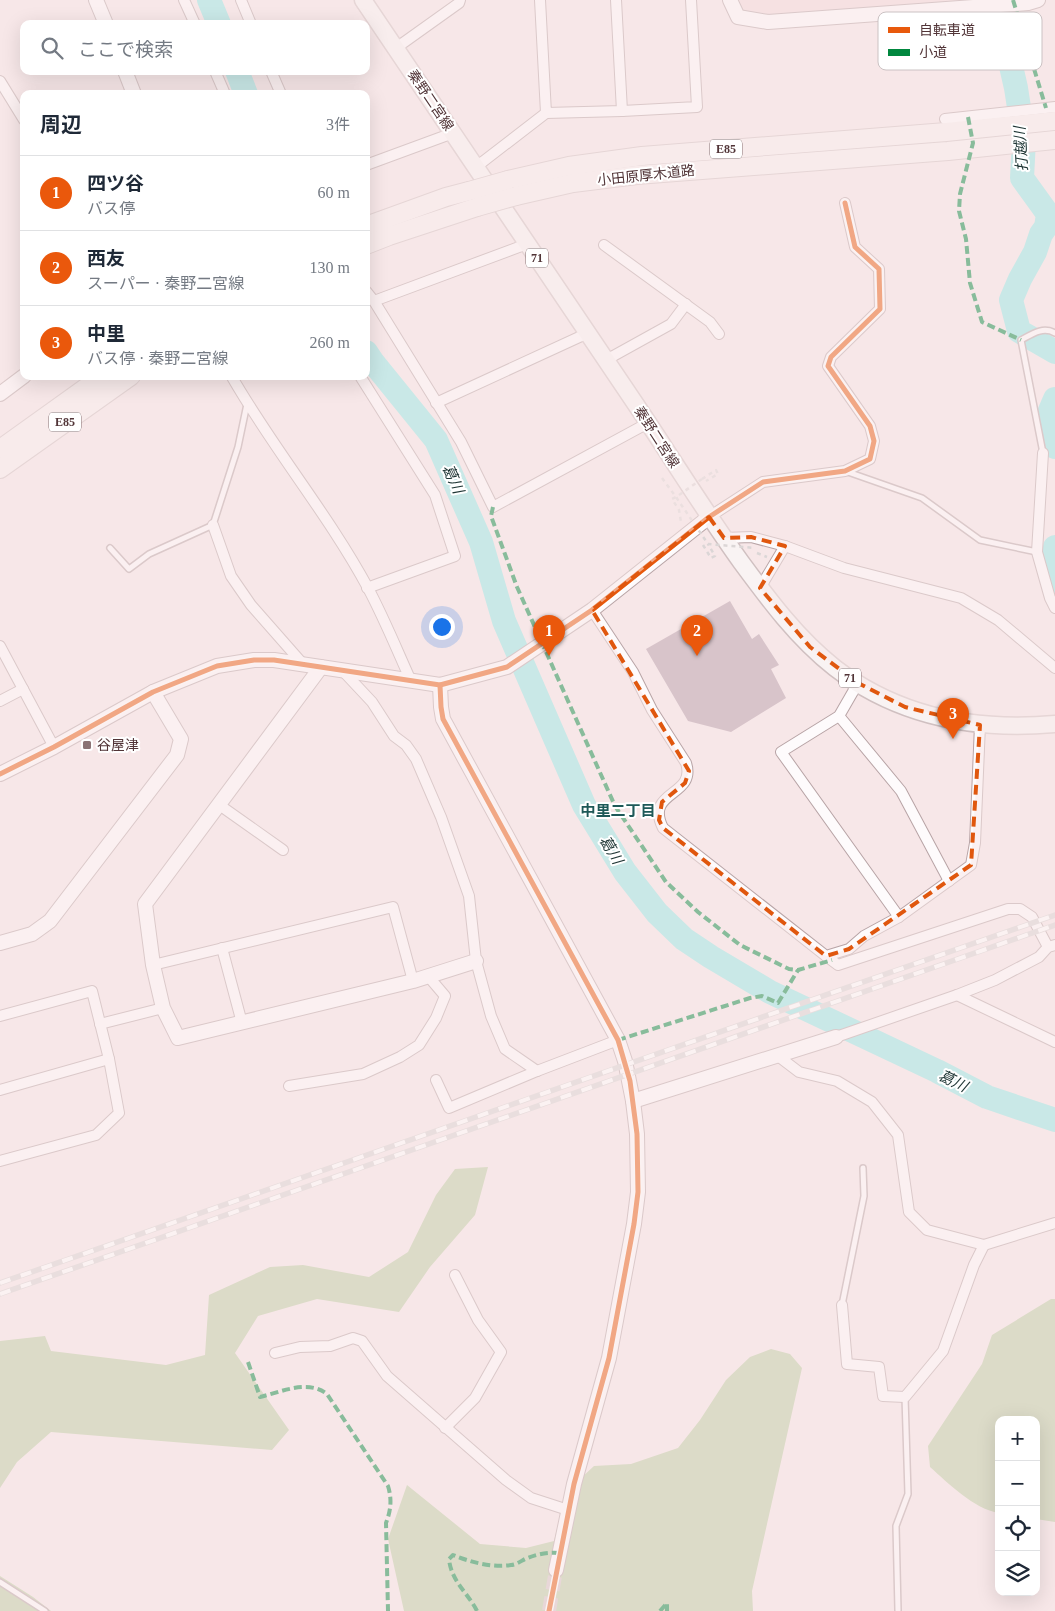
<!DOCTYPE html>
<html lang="ja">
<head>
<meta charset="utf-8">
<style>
	:root { --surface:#fff; --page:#f6f6f7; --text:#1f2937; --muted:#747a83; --line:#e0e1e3; --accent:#ea580c }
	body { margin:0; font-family:"Times New Roman","Noto Sans JP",serif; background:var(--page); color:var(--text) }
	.controls { position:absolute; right:15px; bottom:15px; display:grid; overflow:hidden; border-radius:10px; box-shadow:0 5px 20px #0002 }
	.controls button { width:45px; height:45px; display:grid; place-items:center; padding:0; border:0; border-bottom:1px solid var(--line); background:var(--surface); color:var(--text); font:25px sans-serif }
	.you { position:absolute; left:441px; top:626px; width:18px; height:18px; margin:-12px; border:4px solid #fff; border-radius:50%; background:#1a73e8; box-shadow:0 0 0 8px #1a73e833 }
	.badge { display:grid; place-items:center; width:32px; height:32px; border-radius:50%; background:var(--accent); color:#fff; font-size:16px; font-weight:700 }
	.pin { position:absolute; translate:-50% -41px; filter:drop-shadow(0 1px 2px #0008) }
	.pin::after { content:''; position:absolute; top:26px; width:18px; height:15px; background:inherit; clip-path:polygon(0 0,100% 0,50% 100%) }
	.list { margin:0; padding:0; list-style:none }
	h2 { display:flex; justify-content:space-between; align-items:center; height:65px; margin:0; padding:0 20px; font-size:21px }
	h2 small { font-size:16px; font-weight:400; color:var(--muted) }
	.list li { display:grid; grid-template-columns:32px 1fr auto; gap:15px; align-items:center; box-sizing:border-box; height:75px; padding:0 20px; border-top:1px solid var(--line) }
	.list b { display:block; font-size:19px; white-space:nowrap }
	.list p { margin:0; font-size:16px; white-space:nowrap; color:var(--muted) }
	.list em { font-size:16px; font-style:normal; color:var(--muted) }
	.icon { flex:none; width:28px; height:28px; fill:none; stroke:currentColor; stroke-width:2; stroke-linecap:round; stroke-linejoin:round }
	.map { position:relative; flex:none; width:1055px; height:1611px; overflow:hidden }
	.search { position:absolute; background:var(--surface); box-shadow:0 5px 20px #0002; left:20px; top:20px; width:350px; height:55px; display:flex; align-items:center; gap:12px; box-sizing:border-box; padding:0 18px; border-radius:10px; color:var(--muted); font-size:19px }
	.panel { position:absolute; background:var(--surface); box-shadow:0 5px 20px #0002; left:20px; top:90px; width:350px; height:290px; border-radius:10px }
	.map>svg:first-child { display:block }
	.built { fill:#f3dadc }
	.forest { fill:#bacca2 }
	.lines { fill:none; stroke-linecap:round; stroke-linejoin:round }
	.river { stroke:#91e8e6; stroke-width:24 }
	.building { fill:#d8c4ca }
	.tertiary-tunnel { stroke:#d6c3c5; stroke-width:14; stroke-dasharray:14 7; stroke-linecap:butt }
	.service-casing { stroke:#b8a4a6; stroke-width:8 }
	.minor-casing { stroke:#b8a4a6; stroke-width:12 }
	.tertiary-casing { stroke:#b8a4a6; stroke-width:16 }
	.primary-casing { stroke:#d0c0c1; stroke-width:19 }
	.trunk-casing { stroke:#d0c0c1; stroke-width:20 }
	.path { stroke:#dbd6d6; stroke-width:2.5; stroke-dasharray:4 4; stroke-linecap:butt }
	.service { stroke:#fefbfc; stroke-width:5 }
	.minor { stroke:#fefbfc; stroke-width:10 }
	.tertiary { stroke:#fefbfc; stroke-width:14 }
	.primary { stroke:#f9f3f3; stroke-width:16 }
	.trunk { stroke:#f8f0f0; stroke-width:18 }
	.rail-casing { stroke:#d7d2d2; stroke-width:5.5 }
	.rail { stroke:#fff; stroke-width:4; stroke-dasharray:11; stroke-linecap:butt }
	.trunk-bridge-casing { stroke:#d0c0c1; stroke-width:20; stroke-linecap:butt }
	.path-bridge { stroke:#dbd6d6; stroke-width:2.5; stroke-dasharray:4 4; stroke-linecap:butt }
	.trunk-bridge { stroke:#f8f0f0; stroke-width:18 }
	.quiet { stroke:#00873e; stroke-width:4; stroke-dasharray:8 4; stroke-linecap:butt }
	.cycleway-casing { stroke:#fff; stroke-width:8 }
	.cycleway { stroke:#e8590c; stroke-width:5 }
	.marked { fill:none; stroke:#e0570e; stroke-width:4; stroke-dasharray:10 6; stroke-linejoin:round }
	.poi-dot { fill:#8b7375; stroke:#fff; stroke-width:2 }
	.labels { text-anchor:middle; stroke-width:4; stroke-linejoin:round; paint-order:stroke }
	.shield { fill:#fff; stroke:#857173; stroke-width:1 }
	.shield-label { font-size:12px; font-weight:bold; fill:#513437 }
	.street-label { font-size:14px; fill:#513437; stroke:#fff }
	.poi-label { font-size:14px; fill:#513437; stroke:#fff; text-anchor:start }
	.water-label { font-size:15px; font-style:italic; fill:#1d3433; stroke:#fff }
	.neighbourhood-label { font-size:15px; font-weight:bold; fill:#1e5958; stroke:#fff }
	.key { fill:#fff; stroke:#cbc2c3; stroke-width:1 }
	.key-label { font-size:14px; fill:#513437 }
</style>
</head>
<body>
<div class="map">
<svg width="1055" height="1611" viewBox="0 0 1055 1611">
	<rect width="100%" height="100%" fill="#f7e7e8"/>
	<!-- built -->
	<polygon class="built" points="732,0 1038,0 738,17"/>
	<!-- forest -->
	<g class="forest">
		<polygon points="488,1167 475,1215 430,1267 399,1312 317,1299 258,1316 235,1353 289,1430 272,1450 51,1432 17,1462 0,1488 0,1341 45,1336 51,1351 166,1365 205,1355 209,1295 270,1267 303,1265 369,1277 408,1252 436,1195 455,1169"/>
		<path d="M1051,1299H1055V1522L1036,1519V1420H999V1513C974,1509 948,1483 930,1467L928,1446L982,1364L992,1335Z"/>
		<polygon points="771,1349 790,1354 802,1368 752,1591 753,1611 404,1611 388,1539 407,1485 480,1544 526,1548 554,1541 566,1492 594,1466 631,1464 678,1448 700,1420 726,1380 750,1357"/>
		<polygon points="0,1576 33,1597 51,1611 0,1611"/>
	</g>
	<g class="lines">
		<!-- river -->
		<g class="river">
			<polyline points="209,0 219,24"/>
			<polyline points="996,0 1016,88 1024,140 1022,178 1048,214 1046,227 1041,234 1035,252 1020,279 1011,300 1019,331 1055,352"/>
			<polyline points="237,71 246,94"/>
			<polyline points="366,352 372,361 436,440 481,542 504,621 584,805 625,872 657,913 684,939 711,957 770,992 937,1071 987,1097 1055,1120"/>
			<polyline points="1055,399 1046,420 1055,447"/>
			<polyline points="1055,547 1052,574 1055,591"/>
		</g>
	</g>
	<!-- building -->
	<polygon class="building" points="730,601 752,639 759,634 779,665 771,669 786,698 731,732 688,721 646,649"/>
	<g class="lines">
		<!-- tertiary-tunnel -->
		<polyline class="tertiary-tunnel" points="549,1611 556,1570"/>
		<!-- service casing -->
		<g class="service-casing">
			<g id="service">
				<path d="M1043,453L1021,340C1032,334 1043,326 1055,333"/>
				<polyline points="845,471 922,498 980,540 1037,552"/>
				<polyline points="110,548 129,569 149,554 213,525 238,447 247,404"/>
				<polyline points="842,1305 864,1196 863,1168"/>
				<polyline points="0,1582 45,1611"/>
				<polyline points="898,1610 896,1526 908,1494 905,1397"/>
			</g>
		</g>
		<!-- minor casing -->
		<g class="minor-casing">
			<g id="minor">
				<polyline points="184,0 195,24"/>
				<polyline points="241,0 251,24"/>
				<polyline points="540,0 546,113 622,111 616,0"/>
				<polyline points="396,48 459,3 460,0"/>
				<polyline points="215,71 225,94"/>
				<polyline points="271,71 281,94"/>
				<polyline points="0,81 24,120"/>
				<polyline points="622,111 697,107 691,0"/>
				<polyline points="945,119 1055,107"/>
				<polyline points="366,165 453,133"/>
				<polyline points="476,167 546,113"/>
				<polyline points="527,244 374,301 461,442 493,507 648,423"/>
				<polyline points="604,245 710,322 719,334"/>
				<polyline points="366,291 374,301"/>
				<polyline points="606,360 671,324 686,304"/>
				<path d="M234,376L232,377C274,450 328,514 368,588C384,618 397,650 411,681"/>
				<polyline points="360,376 435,495 455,556 367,588"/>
				<polyline points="436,403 588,333"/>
				<polyline points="1043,453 1037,552 1050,598 1055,608"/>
				<polyline points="709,517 763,482 845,471 870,459 874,441 870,426 828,366 831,357 880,309 879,269 855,247 845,203"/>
				<polyline points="213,525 231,576 251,605 302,663"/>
				<polyline points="724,538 751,537 785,546 844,568 961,598 998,620 1055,668"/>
				<polyline points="760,588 785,546"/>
				<path d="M592,610L633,672L652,710L686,763C697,797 644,790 663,828L826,956L849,949L864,936L899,917L971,865L975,843L980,725"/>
				<polyline points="0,646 54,747"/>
				<polyline points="342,670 372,702 394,736 406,745 416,759 441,817 469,896 476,961 491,1016 505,1049 537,1071"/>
				<polyline points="858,683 839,716 781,752 899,917"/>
				<polyline points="0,701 23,689"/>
				<polyline points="839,716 901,791 949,881"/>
				<polyline points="218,804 283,850"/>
				<polyline points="222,948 242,1023"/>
				<polyline points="826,956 838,965 1008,909 1020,909 1032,917 1048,947"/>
				<polyline points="153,965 393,907 413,981"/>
				<polyline points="957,995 1055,1042"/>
				<polyline points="0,1016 92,991 109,1059 119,1113 96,1135 0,1161"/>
				<polyline points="100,1024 163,1008"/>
				<polyline points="836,1037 957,995 995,980 1039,957 1048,947 1055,945"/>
				<polyline points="778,1056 799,1072 837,1081 872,1102 898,1135 909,1212 927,1230 984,1245 1055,1223"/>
				<polyline points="436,1080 449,1108 537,1071 618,1040"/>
				<polyline points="289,1086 363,1074 400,1057 419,1045 436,1018 445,996 428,976"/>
				<polyline points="0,1090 109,1059"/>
				<polyline points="842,1305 847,1364 879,1367 883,1396 905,1397 943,1351 974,1265 984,1245"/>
				<polyline points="275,1353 300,1347 330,1346 353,1338 362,1341 387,1376 506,1480 531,1498 568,1510"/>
				<polyline points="445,1428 475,1398 501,1352 478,1320 455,1275"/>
			</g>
		</g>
		<!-- tertiary casing -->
		<g class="tertiary-casing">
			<g id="tertiary">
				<polyline points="96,0 106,24"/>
				<polyline points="730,0 738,17 768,22 1028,3 1038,0"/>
				<polyline points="125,71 134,94"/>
				<polyline points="0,394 24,376"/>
				<polyline points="321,667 145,904 153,965 163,1008 178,1038 413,981 476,961"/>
				<polyline points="440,685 441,707 443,719 618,1040 625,1061 633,1101 637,1134 638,1192 634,1224 609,1358 574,1484 556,1570"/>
				<polyline points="0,774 54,747 153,692 217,666 254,660 274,660 440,685 507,667 592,610 709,517"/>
				<polyline points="0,943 32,934 50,921 177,755 181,739 153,692"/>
				<polyline points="633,1101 836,1037"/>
			</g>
		</g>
		<!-- primary casing -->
		<g class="primary-casing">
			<path id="primary" d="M363,0C458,140 553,280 647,421C678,468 708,516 741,562C769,600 797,638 835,668C899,717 976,731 1055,724"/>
		</g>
		<!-- trunk casing -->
		<g class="trunk-casing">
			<g id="trunk">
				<polyline points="508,180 569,166 642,156 946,132 1055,121"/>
				<polyline points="516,196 573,183 637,175 948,151 1055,140"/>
				<polyline points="366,226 446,197 469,191"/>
				<polyline points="366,245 389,236 477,207"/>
				<polyline points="0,449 102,376"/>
				<polyline points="0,469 131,376"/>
			</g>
		</g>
		<!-- path -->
		<g class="path">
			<polyline points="662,478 676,497 672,499 679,510 681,522"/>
			<polyline points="702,479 716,470 718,474 706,481"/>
			<polyline points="703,545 711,558 715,556 708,544"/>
			<polyline points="757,553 767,557"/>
		</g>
		<!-- service -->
		<use href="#service" class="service"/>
		<!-- minor -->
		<use href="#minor" class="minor"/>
		<!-- tertiary -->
		<use href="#tertiary" class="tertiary"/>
		<!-- primary -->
		<use href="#primary" class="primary"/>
		<!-- trunk -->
		<use href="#trunk" class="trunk"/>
		<!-- rail casing -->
		<g class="rail-casing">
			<g id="rail">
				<polyline points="0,1283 1055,915"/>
				<polyline points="0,1294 1055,925"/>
			</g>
		</g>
		<!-- rail -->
		<use href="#rail" class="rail"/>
		<!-- trunk-bridge casing -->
		<g class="trunk-bridge-casing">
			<g id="trunk-bridge">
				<polyline points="469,191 508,180"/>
				<polyline points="477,207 516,196"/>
			</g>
		</g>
		<!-- path-bridge -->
		<polyline class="path-bridge" points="702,479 676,497 708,544 755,548"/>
		<!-- trunk-bridge -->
		<use href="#trunk-bridge" class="trunk-bridge"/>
		<!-- quiet -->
		<g class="quiet">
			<polyline points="1013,0 1046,108"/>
			<polyline points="968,117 973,143 960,194 959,211 966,239 970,283 982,322 1021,340"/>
			<polyline points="493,507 491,516 517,587 615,806 666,882 698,912 740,945 789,969 798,970 832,960"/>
			<polyline points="618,1040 750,998 762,996 778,1003 798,970"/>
			<path d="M248,1362L260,1397C281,1392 308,1379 327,1394L388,1486C392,1499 391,1510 386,1523L388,1611"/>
			<path d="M477,1611C468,1593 451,1581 449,1559L453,1555C470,1562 492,1568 511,1565C516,1565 521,1561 525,1559C537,1554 547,1552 560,1553"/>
			<polyline points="660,1611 667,1603 667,1611"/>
		</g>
		<!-- cycleway casing -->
		<g class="cycleway-casing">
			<g id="cycleway">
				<polyline points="440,685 441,707 443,719 618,1040 630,1081 637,1134 638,1192 634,1224 609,1358 574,1484 549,1611"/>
				<polyline points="0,774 54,747 153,692 217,666 254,660 274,660 440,685 507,667 592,610 709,517 763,482 845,471 870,459 874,441 870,426 828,366 831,357 880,309 879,269 855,247 845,203"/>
			</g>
		</g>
		<!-- cycleway -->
		<use href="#cycleway" class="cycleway"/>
	</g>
	<!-- marked area -->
	<path d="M0 0H1055V1611H0ZM709,517L724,538L751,537L785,546L760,588L810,647L858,683L905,707L980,725L971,865L849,949L826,956L663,828L659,820L662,802L685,783L689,771L592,610Z" fill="#f7e7e8" fill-opacity=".55" fill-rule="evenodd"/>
	<path class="marked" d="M709,517L724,538L751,537L785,546L760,588L810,647L858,683L905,707L980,725L971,865L849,949L826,956L663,828L659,820L662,802L685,783L689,771L592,610Z"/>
	<!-- markers -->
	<rect class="poi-dot" x="82" y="740" width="10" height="10" rx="2.5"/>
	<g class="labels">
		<!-- shield labels -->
		<g class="shield">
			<rect x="710" y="139.5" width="32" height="19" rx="4"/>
			<rect x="526" y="248.5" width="22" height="19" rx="4"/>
			<rect x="49" y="412.5" width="32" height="19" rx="4"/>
			<rect x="839" y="668.5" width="22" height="19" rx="4"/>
		</g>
		<g class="shield-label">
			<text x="726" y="153">E85</text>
			<text x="537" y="262">71</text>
			<text x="65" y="426">E85</text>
			<text x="850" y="682">71</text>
		</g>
		<!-- street labels -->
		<g class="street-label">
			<text transform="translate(431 100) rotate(56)" y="5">秦野二宮線</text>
			<text transform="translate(646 175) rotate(-6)" y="5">小田原厚木道路</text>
			<text transform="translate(657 437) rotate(57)" y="5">秦野二宮線</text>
		</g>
		<!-- poi labels -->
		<g class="poi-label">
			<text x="97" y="750">谷屋津</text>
		</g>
		<!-- water labels -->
		<g class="water-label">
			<text transform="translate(1021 149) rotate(-93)" y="5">打越川</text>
			<text transform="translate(453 479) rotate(66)" y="5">葛川</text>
			<text transform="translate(611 850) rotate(59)" y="5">葛川</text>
			<text transform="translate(953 1081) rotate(26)" y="5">葛川</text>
		</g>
		<!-- neighbourhood labels -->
		<g class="neighbourhood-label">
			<text x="618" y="816">中里二丁目</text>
		</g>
	</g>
	<!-- legend -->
	<rect x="878" y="12" width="164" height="58" rx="8" class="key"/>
	<rect x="888" y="27" width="22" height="6" fill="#e8590c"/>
	<rect x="888" y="49" width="22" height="7" fill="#00873e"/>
	<g class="key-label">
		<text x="919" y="35">自転車道</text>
		<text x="919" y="57">小道</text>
	</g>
</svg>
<div class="controls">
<button>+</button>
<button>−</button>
<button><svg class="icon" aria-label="locate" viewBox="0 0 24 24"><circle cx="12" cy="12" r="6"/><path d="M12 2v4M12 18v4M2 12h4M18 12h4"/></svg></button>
<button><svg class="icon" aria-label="layers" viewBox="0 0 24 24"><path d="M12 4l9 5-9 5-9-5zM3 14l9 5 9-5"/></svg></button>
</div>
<div class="you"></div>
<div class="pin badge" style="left:549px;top:656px">1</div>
<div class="pin badge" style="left:697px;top:656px">2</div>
<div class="pin badge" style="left:953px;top:739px">3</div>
<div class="search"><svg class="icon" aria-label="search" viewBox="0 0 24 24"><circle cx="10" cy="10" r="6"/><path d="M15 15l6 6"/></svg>ここで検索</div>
<section class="panel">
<h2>周辺<small>3件</small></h2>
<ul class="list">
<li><span class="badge">1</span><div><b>四ツ谷</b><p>バス停</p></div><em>60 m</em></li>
<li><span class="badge">2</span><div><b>西友</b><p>スーパー · 秦野二宮線</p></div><em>130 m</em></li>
<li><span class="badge">3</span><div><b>中里</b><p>バス停 · 秦野二宮線</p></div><em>260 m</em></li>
</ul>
</section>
</div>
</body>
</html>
